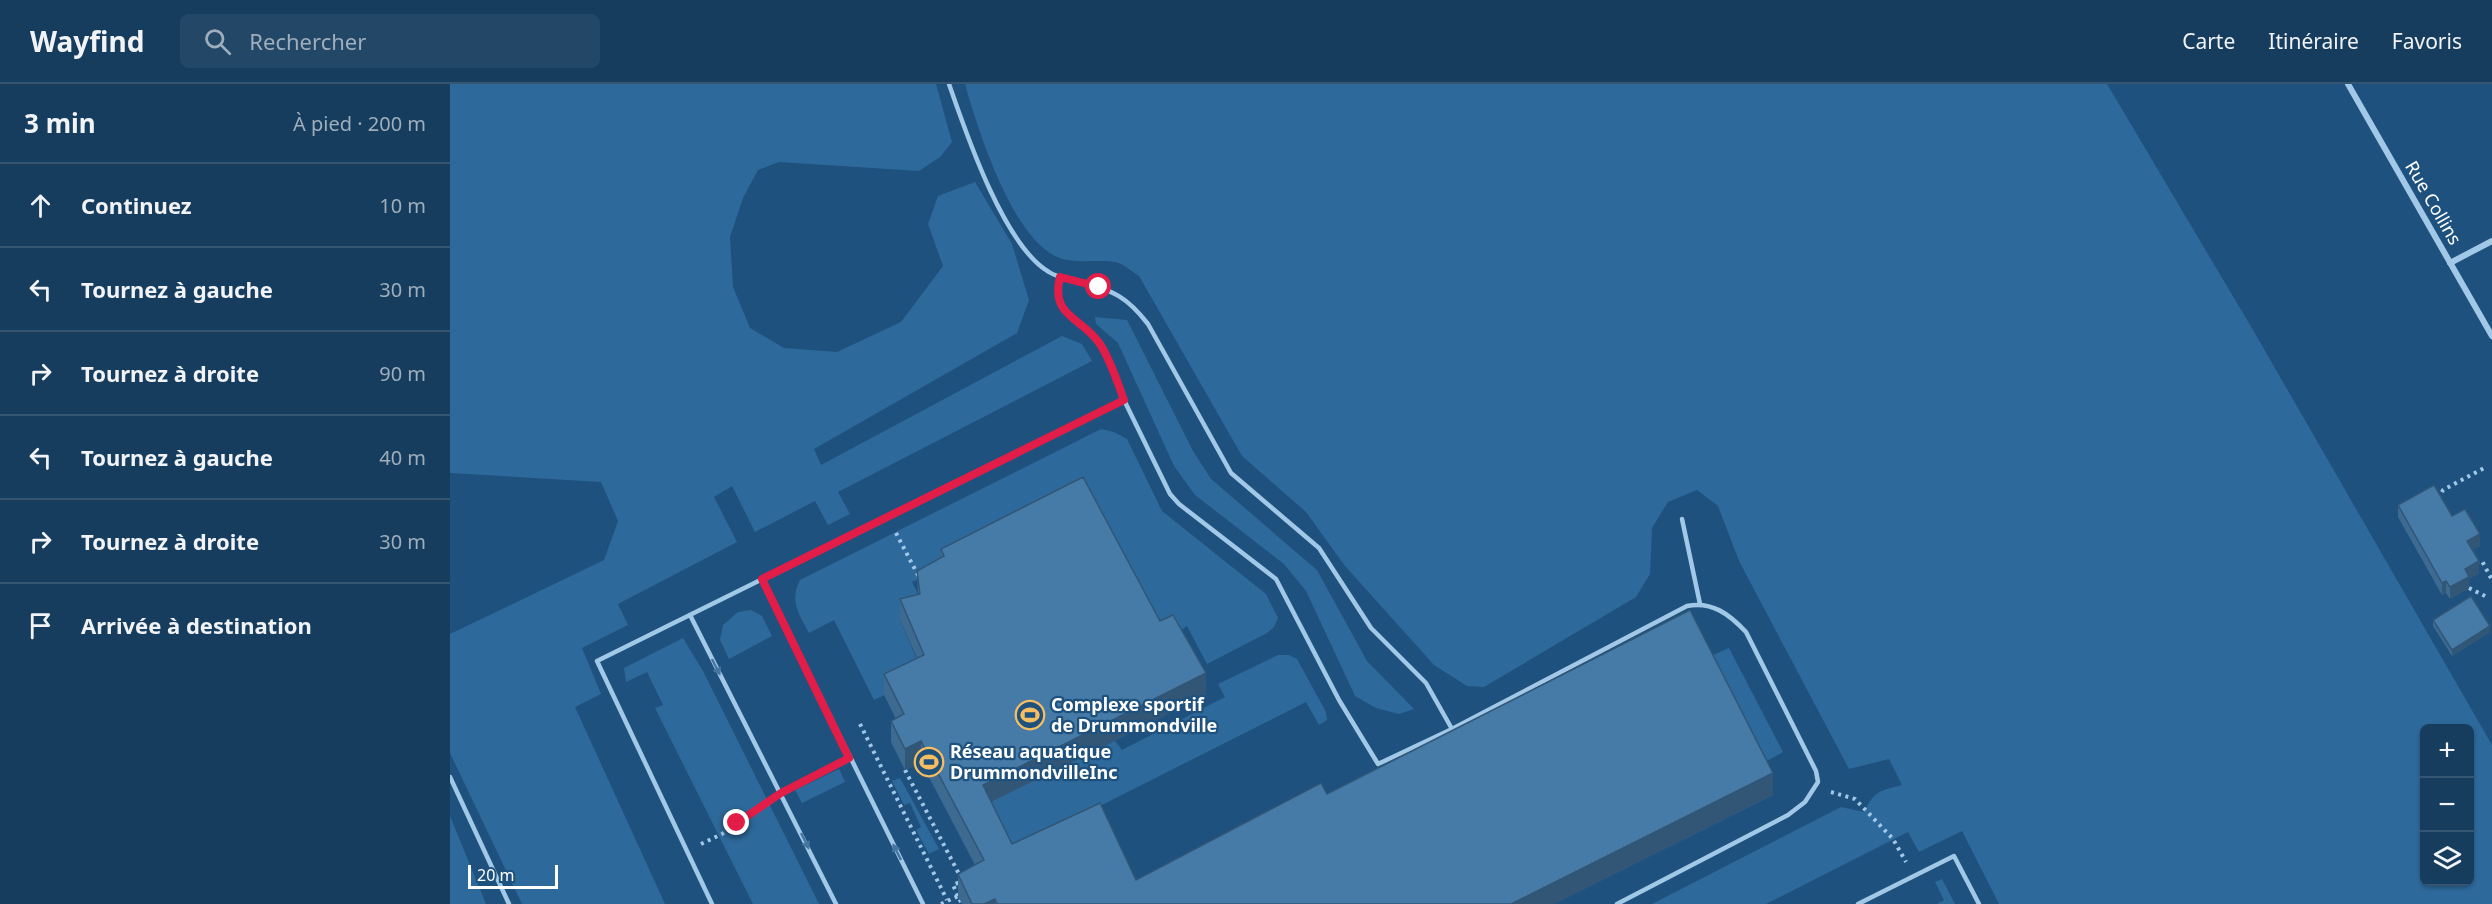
<!DOCTYPE html>
<html lang="fr">
<head>
<meta charset="utf-8">
<style>
	:root { --surface:#163d5e; --page:#234867; --text:#f1f3f6; --muted:#9eaebc; --line:#355673 }
	body { margin:0; font-family:"Noto Sans",sans-serif; background:var(--page); color:var(--text) }
	.controls { position:absolute; right:18px; bottom:18px; display:grid; overflow:hidden; border-radius:9px; box-shadow:0 2px 4px #0004 }
	.controls button { width:54px; height:54px; display:grid; place-items:center; padding:0; border:0; border-bottom:2px solid var(--line); background:var(--surface); color:var(--text); font:30px sans-serif }
	.scale { position:absolute; left:18px; bottom:15px; width:90px; box-sizing:border-box; padding-left:6px; border:3px solid #fff; border-top:0; font-size:16px; line-height:21px; white-space:nowrap; color:#fff; -webkit-text-stroke:4px #1e517e; paint-order:stroke }
	.stop { position:absolute; width:18px; height:18px; margin:-14px; border:4px solid #e11d48; border-radius:50%; background:#fff }
	.stop.end { background:#e11d48; border-color:#fff; box-shadow:0 2px 6px #0008 }
	.list { margin:0; padding:0; list-style:none }
	h2 { display:flex; justify-content:space-between; align-items:center; height:78px; margin:0; padding:0 24px; font-size:26px }
	h2 small { font-size:20px; font-weight:400; color:var(--muted) }
	.list li { display:grid; grid-template-columns:39px 1fr auto; gap:18px; align-items:center; box-sizing:border-box; height:84px; padding:0 24px; border-top:2px solid var(--line) }
	.list b { display:block; font-size:22px; white-space:nowrap }
	.list em { font-size:20px; font-style:normal; color:var(--muted) }
	.icon { flex:none; width:33px; height:33px; fill:none; stroke:currentColor; stroke-width:2; stroke-linecap:round; stroke-linejoin:round }
	.map { position:relative; flex:none; width:2042px; height:820px; overflow:hidden }
	header { display:flex; align-items:center; gap:36px; box-sizing:border-box; height:84px; padding:0 30px; background:var(--surface); border-bottom:2px solid var(--line) }
	header strong { font-size:28px }
	nav { display:flex; gap:33px; margin-inline-start:auto; font-size:21px }
	.search { width:420px; height:54px; background:var(--page); display:flex; align-items:center; gap:15px; box-sizing:border-box; padding:0 21px; border-radius:9px; color:var(--muted); font-size:22px }
	main { display:flex }
	aside { flex:1; background:var(--surface) }
	.map>svg:first-child { display:block }
	.green { fill:#2e699b; fill-rule:evenodd }
	.lines { fill:none; stroke-linecap:round; stroke-linejoin:round }
	.path { stroke:#a2c8e8; stroke-width:4; stroke-dasharray:3 4.5; stroke-linecap:butt }
	.service { stroke:#a2c8e8; stroke-width:4.5 }
	.minor { stroke:#a2c8e8; stroke-width:6 }
	.wall { fill:#3c6a90 }
	.shaded-wall { fill:#315676 }
	.building { fill:#467ba8; stroke:#315676; stroke-width:1.5 }
	.oneway { fill:#46759e }
	.route { stroke:#e11d48; stroke-width:8 }
	.labels { text-anchor:middle; stroke-width:4.5; stroke-linejoin:round; paint-order:stroke }
	.street-label { font-size:18px; fill:#fff; stroke:#1e517e }
	.poi-label { font-size:18px; font-weight:bold; fill:#fff; stroke:#1e517e; text-anchor:start }
</style>
</head>
<body>
<header>
<strong>Wayfind</strong>
<div class="search"><svg class="icon" aria-label="search" viewBox="0 0 24 24"><circle cx="10" cy="10" r="6"/><path d="M15 15l6 6"/></svg>Rechercher</div>
<nav><a>Carte</a><a>Itinéraire</a><a>Favoris</a></nav>
</header>
<main>
<aside>
<h2>3 min<small>À pied · 200 m</small></h2>
<ul class="list">
<li><svg class="icon" aria-label="ahead" viewBox="0 0 24 24"><path d="M12 20V5M6 11l6-6 6 6"/></svg><div><b>Continuez</b></div><em>10 m</em></li>
<li><svg class="icon" aria-label="left" viewBox="0 0 24 24"><path d="M17 20v-9H6M10 6l-5 5 5 5"/></svg><div><b>Tournez à gauche</b></div><em>30 m</em></li>
<li><svg class="icon" aria-label="right" viewBox="0 0 24 24"><path d="M7 20v-9h11M14 6l5 5-5 5"/></svg><div><b>Tournez à droite</b></div><em>90 m</em></li>
<li><svg class="icon" aria-label="left" viewBox="0 0 24 24"><path d="M17 20v-9H6M10 6l-5 5 5 5"/></svg><div><b>Tournez à gauche</b></div><em>40 m</em></li>
<li><svg class="icon" aria-label="right" viewBox="0 0 24 24"><path d="M7 20v-9h11M14 6l5 5-5 5"/></svg><div><b>Tournez à droite</b></div><em>30 m</em></li>
<li><svg class="icon" aria-label="arrive" viewBox="0 0 24 24"><path d="M6 21V4h12l-3 4 3 4H6"/></svg><div><b>Arrivée à destination</b></div></li>
</ul>
</aside>
<div class="map">
<svg width="2042" height="820" viewBox="0 0 2042 820">
	<rect width="100%" height="100%" fill="#1e517e"/>
	<!-- green -->
	<g class="green">
		<polygon points="0,0 486,0 502,58 490,73 469,87 329,78 308,86 293,114 280,153 283,203 300,244 334,264 387,268 451,238 493,182 478,140 488,112 525,98 562,160 579,216 567,249 364,365 371,381 612,252 632,260 642,277 388,408 400,430 378,441 365,417 305,448 282,402 264,413 287,458 168,520 178,541 132,564 151,610 125,623 215,820 72,820 0,669 0,550 154,476 168,437 151,398 0,389"/>
		<path d="M515,0H1657L1803,246L2042,661V820H1549L1512,747L1469,768L1458,748L1316,820H1202L1391,723L1414,728C1425,706 1430,707 1452,701L1439,675L1399,685L1289,477L1268,422L1247,406L1218,418L1202,444L1200,490L1186,513L1034,603L1017,602L984,581L895,482L856,428L792,372L689,192C682,188 673,179 665,178C646,175 623,181 605,172C561,150 528,46 515,0ZM1974,644H2020V798H1974Z"/>
		<polygon points="645,233 677,236 743,367 761,395 867,486 917,577 964,625 949,630 926,624 905,612 856,507 834,480 745,411 724,382 668,259 646,240"/>
		<path d="M651,345L664,348L677,355L712,427L816,510L828,534L824,543L817,549L757,580L737,542L723,552L491,486L462,498L467,508L470,532L450,536L474,592L424,616L384,536L359,549C349,530 339,517 350,496Z"/>
		<polygon points="301,526 312,532 322,552 279,575 270,556 273,541 288,528"/>
		<polygon points="233,554 253,587 369,820 303,820 205,624 213,621 197,588 176,598 174,584"/>
		<polygon points="1279,564 1333,668 1308,682 1254,575"/>
		<polygon points="828,571 839,571 847,575 876,628 877,636 869,641 856,618 644,725 562,782 533,722 665,657 672,666 775,613 768,600"/>
		<polygon points="389,685 395,698 352,719 345,706"/>
		<polygon points="450,694 489,765 479,770 466,746 471,743 460,719 454,721 442,697"/>
		<polygon points="0,732 36,820 0,820"/>
		<polygon points="1492,795 1505,820 1487,820 1494,816 1485,798"/>
	</g>
	<g class="lines">
		<!-- path -->
		<g class="path">
			<polyline points="1989,415 1993,406 2036,383"/>
			<polyline points="446,449 469,493"/>
			<polyline points="2026,478 2032,477 2042,496"/>
			<polyline points="2019,504 2039,514"/>
			<polyline points="410,640 497,816"/>
			<polyline points="455,686 510,792"/>
			<polyline points="345,702 386,681"/>
			<polyline points="1381,708 1405,715 1443,755 1456,778"/>
			<polyline points="251,760 272,750 315,718"/>
			<polyline points="508,812 503,801 510,798"/>
			<polyline points="491,820 508,812 512,820"/>
		</g>
		<!-- service -->
		<g class="service">
			<path d="M499,0C516,49 554,162 599,188C608,194 620,195 630,198C663,206 677,213 698,240L781,389L869,464L921,544L976,599L1002,645"/>
			<path d="M611,193C600,233 632,233 650,260C661,277 667,297 674,316"/>
			<polyline points="1232,435 1250,520"/>
			<polyline points="312,495 473,820"/>
			<polyline points="240,531 386,820"/>
			<polyline points="0,693 59,820"/>
			<path d="M262,820L147,577L674,316L720,410L729,420L826,495L889,616L928,680L1002,645L1237,522C1262,517 1279,530 1296,548L1366,687L1368,698L1355,718L1338,731L1167,820"/>
			<polyline points="1408,820 1504,772 1529,820"/>
		</g>
		<!-- minor -->
		<g class="minor">
			<polyline points="1898,0 2042,252"/>
			<polyline points="2000,179 2042,157"/>
		</g>
	</g>
	<!-- wall -->
	<g class="wall">
		<polygon points="1948,421 2002,432 2030,462 2022,466 2029,489 2019,495 2019,504 2000,515 1996,509 1992,511 1948,433"/>
		<polygon points="491,465 710,537 756,611 542,718 562,760 686,796 877,710 1323,711 1104,820 512,820 508,812 508,790 525,781 471,678 455,686 441,658 441,637 446,635 434,611 434,590 467,574 450,536 450,515 468,511 467,487 491,473"/>
		<polygon points="1983,536 2040,548 2002,572 1983,542"/>
	</g>
	<!-- shaded-wall -->
	<g class="shaded-wall">
		<polygon points="2030,450 2030,462 2017,469 2017,457"/>
		<polygon points="2029,477 2029,489 2019,495 2019,504 2000,515 2000,503 2015,485"/>
		<polygon points="1996,497 1996,509 1992,511 1992,499"/>
		<polygon points="2040,542 2040,548 2002,572 2002,566"/>
		<polygon points="756,589 756,611 533,722 533,701"/>
		<polygon points="471,657 471,678 455,686 455,665"/>
		<polygon points="1323,689 1323,711 1104,820 1061,820"/>
		<polygon points="545,815 545,820 534,820"/>
	</g>
	<!-- building -->
	<g class="building">
		<polygon points="633,393 710,537 723,531 756,589 533,701 562,760 650,719 686,796 871,699 877,710 1240,526 1323,689 1061,820 547,820 545,815 534,820 522,820 508,790 534,776 471,657 455,665 441,637 454,630 434,590 474,571 450,515 470,510 467,487 494,472 491,465"/>
		<polygon points="1984,401 2002,432 2015,425 2030,450 2017,457 2029,477 2015,485 2019,493 2000,503 1996,497 1992,499 1948,421"/>
		<polygon points="2021,512 2040,542 2002,566 1983,536"/>
	</g>
	<!-- one-way arrows -->
	<defs><path id="oneway-solid" d="M-6-.8H1V-3.2L6.5 0L1 3.2V.8H-6Z" transform="scale(1.5)"/></defs>
	<g class="oneway">
		<use href="#oneway-solid" transform="translate(266 583) rotate(63)"/>
		<use href="#oneway-solid" transform="translate(355 757) rotate(64)"/>
		<use href="#oneway-solid" transform="translate(447 768) rotate(-117)"/>
	</g>
	<g class="lines">
		<!-- route -->
		<path class="route" d="M287,739L331,709L399,674L312,495L674,316C667,297 661,277 650,260C632,233 600,233 610,193L649,203"/>
	</g>
	<!-- icons -->
	<defs>
		<g id="stadium-ring" transform="scale(1.5)"><circle r="9.5" fill="#1e517e" stroke="#f7be61" stroke-width="1.5"/><path d="M0-5a6.5 5 0 1 0 0 10a6.5 5 0 1 0 0-10ZM-3.5-1.8h7v3.6h-7Z" fill="#f7be61"/></g>
	</defs>
	<g fill-rule="evenodd">
		<use href="#stadium-ring" x="580" y="631"/>
		<use href="#stadium-ring" x="479" y="678"/>
	</g>
	<g class="labels">
		<!-- street labels -->
		<g class="street-label">
			<text transform="translate(1983 119) rotate(60)" y="6">Rue Collins</text>
		</g>
		<!-- poi labels -->
		<g class="poi-label">
			<text x="601" y="627">Complexe sportif<tspan x="601" dy="21">de Drummondville</tspan></text>
			<text x="500" y="674">Réseau aquatique<tspan x="500" dy="21">DrummondvilleInc</tspan></text>
		</g>
	</g>
</svg>
<div class="controls">
<button>+</button>
<button>−</button>
<button><svg class="icon" aria-label="layers" viewBox="0 0 24 24"><path d="M12 4l9 5-9 5-9-5zM3 14l9 5 9-5"/></svg></button>
</div>
<div class="scale">20 m</div>
<div class="stop" style="left:649px;top:203px"></div>
<div class="stop end" style="left:287px;top:739px"></div>
</div>
</main>
</body>
</html>
